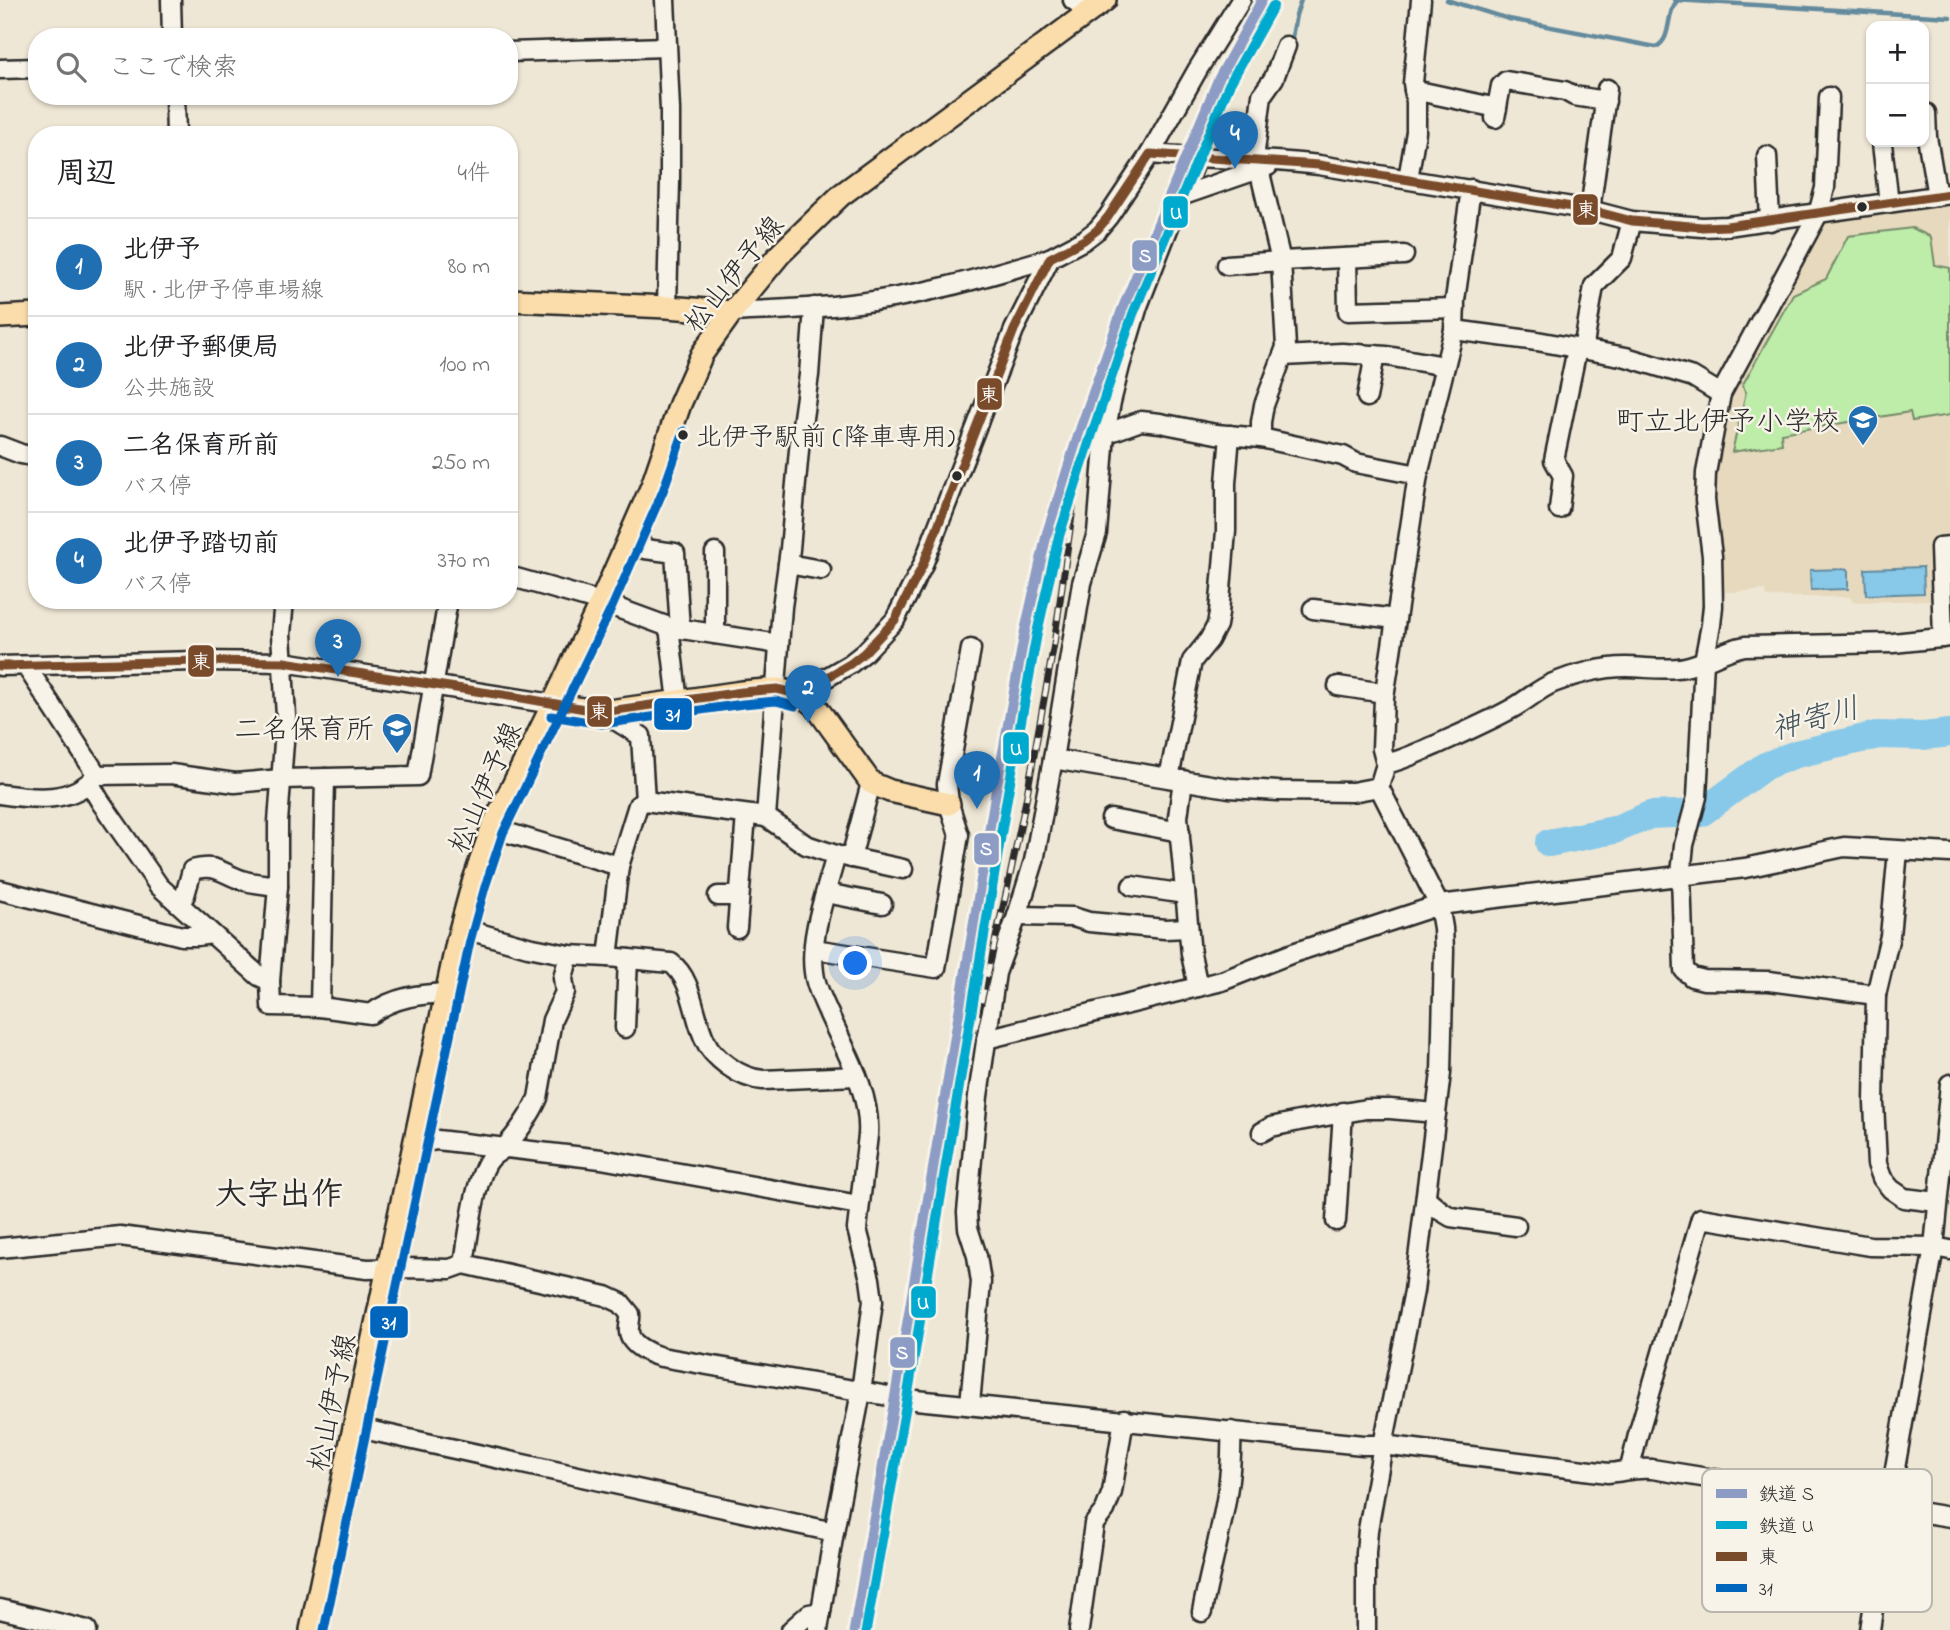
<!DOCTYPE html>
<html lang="ja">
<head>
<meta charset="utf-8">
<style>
	:root { --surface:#fff; --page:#f6f6f6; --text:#202124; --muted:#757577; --line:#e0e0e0; --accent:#1f6fb2 }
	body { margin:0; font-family:"Indie Flower","Klee One",sans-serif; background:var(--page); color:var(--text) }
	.controls { position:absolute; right:21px; top:21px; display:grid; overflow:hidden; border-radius:14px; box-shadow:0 2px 5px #0004 }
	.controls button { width:63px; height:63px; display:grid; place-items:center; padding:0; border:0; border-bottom:2px solid var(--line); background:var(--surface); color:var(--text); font:35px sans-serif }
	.you { position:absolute; left:856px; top:964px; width:24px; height:24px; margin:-18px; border:5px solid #fff; border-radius:50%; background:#1a73e8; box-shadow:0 0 0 10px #1a73e833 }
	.badge { display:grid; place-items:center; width:46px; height:46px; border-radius:50%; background:var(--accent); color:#fff; font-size:23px; font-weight:700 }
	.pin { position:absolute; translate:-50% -58px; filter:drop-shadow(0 2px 4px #0008) }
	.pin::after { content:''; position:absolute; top:37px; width:24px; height:21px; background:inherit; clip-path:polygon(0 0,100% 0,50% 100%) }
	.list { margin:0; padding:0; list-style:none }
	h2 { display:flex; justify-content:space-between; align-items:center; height:91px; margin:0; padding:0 28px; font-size:30px }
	h2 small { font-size:23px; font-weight:400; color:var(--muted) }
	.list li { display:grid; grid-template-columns:46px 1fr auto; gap:21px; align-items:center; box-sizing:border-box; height:98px; padding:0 28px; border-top:2px solid var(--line) }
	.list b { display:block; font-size:26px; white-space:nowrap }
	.list p { margin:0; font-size:23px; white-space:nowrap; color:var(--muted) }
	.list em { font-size:23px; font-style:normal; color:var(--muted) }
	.icon { flex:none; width:38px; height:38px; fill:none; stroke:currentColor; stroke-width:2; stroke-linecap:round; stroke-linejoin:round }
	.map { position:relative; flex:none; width:1950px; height:1630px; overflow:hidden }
	.search { position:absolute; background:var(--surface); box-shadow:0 2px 5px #0004; left:28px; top:28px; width:490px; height:77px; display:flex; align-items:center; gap:18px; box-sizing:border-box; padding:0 24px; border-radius:28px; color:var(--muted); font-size:26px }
	.panel { position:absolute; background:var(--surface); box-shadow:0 2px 5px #0004; left:28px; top:126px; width:490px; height:483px; border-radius:28px }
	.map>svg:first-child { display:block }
	.built { fill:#e6d9be }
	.green { fill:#beeca9; stroke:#748c6a; stroke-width:2 }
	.water { fill:#88c9e9; stroke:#638a9d; stroke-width:2 }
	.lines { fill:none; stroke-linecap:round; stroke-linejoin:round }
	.stream { stroke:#638a9d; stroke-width:4.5 }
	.river { stroke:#88c9e9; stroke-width:28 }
	.minor-casing { stroke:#2b2b2b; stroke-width:23 }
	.major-casing { stroke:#2b2b2b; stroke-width:26 }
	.minor { stroke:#f7f3e8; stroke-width:18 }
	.major { stroke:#fbddab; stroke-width:21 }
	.rail-casing { stroke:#2b2b2b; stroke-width:7 }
	.rail { stroke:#f7f3e8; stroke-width:4.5; stroke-dasharray:13; stroke-linecap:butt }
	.bus-1-casing { stroke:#f7f3e8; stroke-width:14 }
	.bus-2-casing { stroke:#f7f3e8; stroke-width:14 }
	.bus-1 { stroke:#7a4b2a; stroke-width:9 }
	.bus-2 { stroke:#0065bd; stroke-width:9 }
	.rail-1-casing { stroke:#f7f3e8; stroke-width:16 }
	.rail-2-casing { stroke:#f7f3e8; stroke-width:16 }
	.rail-1 { stroke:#8d9cc5; stroke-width:10 }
	.rail-2 { stroke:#00a9ce; stroke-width:10 }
	.bus-dot { fill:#2b2b2b; stroke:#f7f3e8; stroke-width:2.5 }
	.labels { text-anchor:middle; stroke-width:5; stroke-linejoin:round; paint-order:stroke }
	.bus-label { font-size:26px; fill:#2b2b2b; stroke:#f7f3e8; text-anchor:start }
	.street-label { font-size:28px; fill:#2b2b2b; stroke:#f7f3e8 }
	.poi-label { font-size:28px; fill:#2b2b2b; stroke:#f7f3e8; text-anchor:end }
	.water-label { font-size:30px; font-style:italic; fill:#42525a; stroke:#f7f3e8 }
	.quarter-label { font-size:32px; font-weight:bold; fill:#2b2b2b; stroke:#f7f3e8 }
	.key { fill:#f7f3e8; stroke:#bab7af; stroke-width:2 }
	.key-label { font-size:19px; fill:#2b2b2b }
	.line-badge { stroke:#f7f3e8; stroke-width:2.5 }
	.badge-label { font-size:19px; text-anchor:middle; font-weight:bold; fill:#fff }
</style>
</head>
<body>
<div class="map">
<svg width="1950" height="1630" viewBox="0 0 1950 1630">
	<rect width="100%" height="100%" fill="#efe7d5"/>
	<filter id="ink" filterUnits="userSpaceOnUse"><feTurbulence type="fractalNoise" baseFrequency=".0143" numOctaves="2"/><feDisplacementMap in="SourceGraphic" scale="14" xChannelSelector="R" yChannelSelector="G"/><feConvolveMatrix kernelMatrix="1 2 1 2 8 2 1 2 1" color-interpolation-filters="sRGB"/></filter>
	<g filter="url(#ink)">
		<!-- built -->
		<polygon class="built" points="1950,202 1950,542 1938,600 1852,602 1851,597 1766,597 1765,590 1719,593 1713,523 1713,478 1731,388 1825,219"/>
		<!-- green -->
		<polygon class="green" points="1912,228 1931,237 1935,265 1950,268 1950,415 1912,421 1910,412 1781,433 1782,444 1732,452 1746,392 1742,386 1793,294 1826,279 1848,236"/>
		<!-- water -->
		<g class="water">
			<polygon points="1923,567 1924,593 1866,595 1865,569"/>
			<polygon points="1848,569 1848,589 1811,590 1810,570"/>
		</g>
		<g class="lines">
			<!-- stream -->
			<g class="stream">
				<path d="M1447,0L1509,19L1656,47C1673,38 1665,14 1677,1"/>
				<polyline points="1675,0 1950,17"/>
				<polyline points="1292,37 1296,15 1301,0"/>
			</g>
			<!-- river -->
			<polyline class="river" points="1549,843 1614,830 1650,815 1701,813 1765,766 1796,754 1878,735 1923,736 1950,733"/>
			<!-- minor casing -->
			<g class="minor-casing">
				<g id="minor">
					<polyline points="171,0 172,37"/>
					<polyline points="665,0 670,110 670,181 667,307"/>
					<polyline points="1073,0 1091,11"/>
					<polyline points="509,52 666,47"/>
					<polyline points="0,69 37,68"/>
					<polyline points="1414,90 1497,108"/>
					<polyline points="175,96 176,135"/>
					<polyline points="1829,97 1825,188 1818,214 1721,394 1706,473 1705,500 1712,556 1713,606 1711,625 1704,661 1697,797 1684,845 1681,874 1684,970 1692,977 1704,980 1769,981 1876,995 1874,1103 1877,1164 1882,1178 1891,1189 1904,1198 1937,1202"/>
					<polyline points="1926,113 1927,137 1937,196"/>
					<polyline points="1495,118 1501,86 1506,81 1565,91 1574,96 1606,101"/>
					<polyline points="1882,144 1889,203"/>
					<polyline points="1150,154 1198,69 1241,0"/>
					<polyline points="1767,156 1770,221"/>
					<polyline points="1254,159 1262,95 1274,78 1286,46"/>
					<polyline points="1259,169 1281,261 1286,347 1264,405 1261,422 1261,438"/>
					<polyline points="1408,179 1416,132 1416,102 1413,83 1421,0"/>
					<polyline points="1181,196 1268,166"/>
					<polyline points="1590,210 1607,89"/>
					<polyline points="1347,258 1348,311 1455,308"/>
					<polyline points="1227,265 1281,261 1404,255"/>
					<path d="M814,307L809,375L800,439L790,549L782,607L766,817L806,845L836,855C827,890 809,936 814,972C815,986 823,1000 828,1012C845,1051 871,1092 868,1135L857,1229L870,1279L873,1301L861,1392L834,1532L818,1630"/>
					<path d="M732,312C771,310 811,309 850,304C918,297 985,277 1050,258"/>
					<polyline points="1454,330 1537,341 1626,357 1693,377 1721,394"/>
					<polyline points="1583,350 1594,286 1622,258 1632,221"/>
					<polyline points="1283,356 1342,353 1387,356 1445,366"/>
					<polyline points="1367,397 1375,355"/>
					<polyline points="1105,434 1141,421 1160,423 1216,434 1261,438 1343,456 1356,463 1418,475"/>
					<polyline points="0,446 21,454 37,457"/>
					<polyline points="1559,509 1563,476 1554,460 1577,349"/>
					<polyline points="628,539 640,541 645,549 675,553 680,629"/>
					<polyline points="788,564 821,570"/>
					<polyline points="509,576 601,602 669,627 779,644"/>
					<polyline points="1313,609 1396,619"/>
					<polyline points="669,627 678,702"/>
					<polyline points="715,634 715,553"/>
					<polyline points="1943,638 1940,547 1950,546"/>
					<polyline points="0,666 197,661 284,662 553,704"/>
					<polyline points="26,666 97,775"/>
					<polyline points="1338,686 1384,693"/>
					<path d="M798,694L850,664L864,653L895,620L922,567L1014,330L1050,258L1084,240L1097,230L1108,217L1150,154C1206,159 1263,158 1319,165L1590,210L1632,221L1702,227L1727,226L1950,194"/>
					<polyline points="602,712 641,736 645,801"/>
					<polyline points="1053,759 1229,788 1278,791 1352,792 1379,787"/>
					<path d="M1386,764C1404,760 1419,752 1436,745C1462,733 1488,722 1513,708C1527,700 1539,689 1553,683C1575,674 1603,667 1626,667C1646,667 1665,671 1685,667C1706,663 1723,650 1745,646L1893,643L1950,637"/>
					<polyline points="1169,778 1192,661 1209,640 1217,625 1219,613 1226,531 1226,483 1230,435"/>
					<polyline points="1183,780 1178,817 1191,954 1198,987"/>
					<path d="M90,784L100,801L159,886L259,976L270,981L271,1006L320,1007L371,1014C393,997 421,994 447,993"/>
					<path d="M0,794C34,799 72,804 97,775L171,774L235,783L281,779L418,776L448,600"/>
					<polyline points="1111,819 1180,832"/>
					<polyline points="492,828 619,866"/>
					<polyline points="843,856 903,869"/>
					<polyline points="851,858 871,783"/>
					<polyline points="1132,886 1185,894"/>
					<polyline points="0,890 182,936 198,936 211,934"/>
					<polyline points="826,893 882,904"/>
					<polyline points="718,896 739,896"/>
					<path d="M180,903L185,895L192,870C216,863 221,873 242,880C253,884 266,884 278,886"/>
					<polyline points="1017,916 1073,917 1089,922 1165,929 1188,928"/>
					<path d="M461,928L528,947L569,955L608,957L671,963C694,980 693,1018 706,1042C710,1052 720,1060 728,1066C739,1074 749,1079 763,1080L857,1076"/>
					<polyline points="737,928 746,815"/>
					<polyline points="814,949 936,968 959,835 949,804 947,784 971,649"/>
					<polyline points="608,957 619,866 638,805 645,801 766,817"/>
					<polyline points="270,981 278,886 278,822 286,716 281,634 284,600"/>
					<polyline points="1876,995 1890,936 1898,851"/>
					<polyline points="320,1007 325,778"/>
					<polyline points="625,1028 628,959"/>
					<polyline points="986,1039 1222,981 1293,953 1439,905 1745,868 1844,847 1950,853"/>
					<polyline points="1262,1132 1271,1127 1299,1121 1366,1109 1390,1109 1436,1113"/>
					<polyline points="415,1143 437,1140 601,1159 859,1205"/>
					<polyline points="1426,1198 1441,1211 1451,1217 1516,1226"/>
					<polyline points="1336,1221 1343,1112"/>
					<path d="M0,1248L120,1236L367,1269L405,1268L450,1269L464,1264L606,1296L621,1303L630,1314C631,1320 628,1326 629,1332C630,1345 650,1354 661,1357L906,1399L1363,1445H1383L1608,1473C1624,1472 1634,1467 1652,1469L1950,1517"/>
					<path d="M464,1264C468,1239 475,1175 491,1158C494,1154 500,1152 504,1148C516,1136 531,1114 538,1098L552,1020L565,992L563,978L569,955"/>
					<polyline points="970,1404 981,1282 977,1256 968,1228 967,1212 978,1096 996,973 1017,916 1034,861 1053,759 1082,583 1097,533 1105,434 1111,402 1120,366 1138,306 1181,196 1197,159"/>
					<polyline points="354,1427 834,1532"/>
					<polyline points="1630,1468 1638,1435 1701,1218 1870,1246 1934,1247 1950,1250"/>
					<polyline points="0,1609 87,1630"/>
					<path d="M1202,1612C1213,1553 1234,1493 1231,1431"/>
					<polyline points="791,1630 809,1614 821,1612"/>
					<polyline points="1079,1630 1094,1524 1105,1510 1112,1492 1124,1419"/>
					<polyline points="1366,1630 1366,1553 1368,1530 1383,1445 1414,1291 1441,1073 1444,950 1443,928 1439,905 1379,787 1386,764 1382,749 1384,698 1418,475 1454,330 1455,300 1471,189"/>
					<polyline points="1870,1630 1888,1508 1934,1247 1950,1084"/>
				</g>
			</g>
			<!-- major casing -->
			<g class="major-casing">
				<g id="major">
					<polyline points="509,300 667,307 732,312"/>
					<polyline points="0,317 37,315"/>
					<polyline points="553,704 602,712 742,692 777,689 798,694 814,704 871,783 890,791 949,804"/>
					<polyline points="311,1630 458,938 473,883 492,828 553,704 601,602 652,486 680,404 702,354 732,312 780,254 841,195 1105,0"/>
				</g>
			</g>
			<!-- minor -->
			<use href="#minor" class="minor"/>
			<!-- major -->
			<use href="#major" class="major"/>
			<!-- rail casing -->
			<g class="rail-casing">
				<polyline id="rail" points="866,1562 896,1451 954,1121 1008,885 1026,800 1054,644 1076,487"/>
			</g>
			<!-- rail -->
			<use href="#rail" class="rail"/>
			<!-- bus-1 casing -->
			<g class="bus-1-casing">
				<g id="bus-1">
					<polyline points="0,666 197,661 284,662 522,698 602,712 742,692 777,689 798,694"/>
					<polyline points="798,694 850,664 864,653 895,620 922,567 1014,330 1050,258 1084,240 1097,230 1108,217 1150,154 1319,165 1590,210 1632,221 1702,227 1727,226 1950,194"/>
				</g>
			</g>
			<!-- bus-2 casing -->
			<g class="bus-2-casing">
				<g id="bus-2">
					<polyline points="551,716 602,724 743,704 776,701 795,706"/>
					<polyline points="324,1630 470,941 485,887 503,833 612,607 663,491 684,431"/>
				</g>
			</g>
			<!-- bus-1 -->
			<use href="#bus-1" class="bus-1"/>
			<!-- bus-2 -->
			<use href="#bus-2" class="bus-2"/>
			<!-- rail-1 casing -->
			<g class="rail-1-casing">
				<polyline id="rail-1" points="854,1630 895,1397 995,796 1025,631 1047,533 1080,430 1122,310 1218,80 1262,0"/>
			</g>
			<!-- rail-2 casing -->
			<g class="rail-2-casing">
				<polyline id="rail-2" points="866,1630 907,1399 1007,798 1037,633 1059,536 1092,434 1133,314 1229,85 1273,6"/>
			</g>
			<!-- rail-1 -->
			<use href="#rail-1" class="rail-1"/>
			<!-- rail-2 -->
			<use href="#rail-2" class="rail-2"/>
		</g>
	</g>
	<!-- icons -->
	<defs>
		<g id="school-pin" transform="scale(1.575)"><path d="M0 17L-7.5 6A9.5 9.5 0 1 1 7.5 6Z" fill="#1f6fb2" stroke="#f7f3e8"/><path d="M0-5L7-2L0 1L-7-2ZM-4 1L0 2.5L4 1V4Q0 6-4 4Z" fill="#fff"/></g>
	</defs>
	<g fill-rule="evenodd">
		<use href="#school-pin" x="1863" y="420"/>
		<use href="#school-pin" x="397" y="728"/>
	</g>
	<!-- markers -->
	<g class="bus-dot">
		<circle cx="1862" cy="207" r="6"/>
		<circle cx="683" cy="435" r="6"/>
		<circle cx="957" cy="476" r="6"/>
	</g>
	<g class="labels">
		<!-- bus labels -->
		<g class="bus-label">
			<text x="696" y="445">北伊予駅前 (降車専用)</text>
		</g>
		<!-- street labels -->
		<g class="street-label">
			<text transform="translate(733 273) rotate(-51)" y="10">松山伊予線</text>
			<text transform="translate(484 787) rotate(-66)" y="10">松山伊予線</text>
			<text transform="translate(331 1402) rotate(-78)" y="10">松山伊予線</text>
		</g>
		<!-- poi labels -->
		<g class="poi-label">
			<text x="1840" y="430">町立北伊予小学校</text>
			<text x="374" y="738">二名保育所</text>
		</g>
		<!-- water labels -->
		<g class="water-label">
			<text transform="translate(1815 718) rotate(-15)" y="10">神寄川</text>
		</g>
		<!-- quarter labels -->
		<g class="quarter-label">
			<text x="279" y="1204">大字出作</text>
		</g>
	</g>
	<!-- legend -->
	<rect x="1702" y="1469" width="230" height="143" rx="10" class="key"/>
	<rect x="1716" y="1489" width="31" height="9" fill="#8d9cc5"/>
	<rect x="1716" y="1521" width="31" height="8" fill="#00a9ce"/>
	<rect x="1716" y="1552" width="31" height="9" fill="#7a4b2a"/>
	<rect x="1716" y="1584" width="31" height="8" fill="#0065bd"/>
	<g class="key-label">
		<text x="1759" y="1500">鉄道 S</text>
		<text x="1759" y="1532">鉄道 U</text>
		<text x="1759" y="1563">東</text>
		<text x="1759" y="1595">31</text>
	</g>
	<g class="line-badge">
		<rect x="1572" y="193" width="27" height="33" rx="7" fill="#7a4b2a"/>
		<rect x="1162" y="195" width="27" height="34" rx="7" fill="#00a9ce"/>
		<rect x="1131" y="239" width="27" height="33" rx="7" fill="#8d9cc5"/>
		<rect x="976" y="377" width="27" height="34" rx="7" fill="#7a4b2a"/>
		<rect x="187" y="644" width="28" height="34" rx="7" fill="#7a4b2a"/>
		<rect x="586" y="695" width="27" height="33" rx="7" fill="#7a4b2a"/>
		<rect x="653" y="697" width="40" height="34" rx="7" fill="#0065bd"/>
		<rect x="1002" y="731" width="28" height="34" rx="7" fill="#00a9ce"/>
		<rect x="973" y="832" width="27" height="34" rx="7" fill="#8d9cc5"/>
		<rect x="910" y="1285" width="27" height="34" rx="7" fill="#00a9ce"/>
		<rect x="369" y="1305" width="40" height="34" rx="7" fill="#0065bd"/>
		<rect x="889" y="1336" width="27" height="33" rx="7" fill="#8d9cc5"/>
	</g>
	<g class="badge-label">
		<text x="1586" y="216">東</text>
		<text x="1176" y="219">U</text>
		<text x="1145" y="262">S</text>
		<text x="989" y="401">東</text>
		<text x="201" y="668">東</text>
		<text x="599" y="718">東</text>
		<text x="673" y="721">31</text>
		<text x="1016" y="755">U</text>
		<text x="986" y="855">S</text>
		<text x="923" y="1309">U</text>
		<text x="389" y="1329">31</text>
		<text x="902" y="1359">S</text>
	</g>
</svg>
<div class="controls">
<button>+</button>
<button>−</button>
</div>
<div class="you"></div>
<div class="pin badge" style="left:977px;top:809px">1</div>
<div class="pin badge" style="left:808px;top:723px">2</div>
<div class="pin badge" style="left:338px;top:677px">3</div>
<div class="pin badge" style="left:1235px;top:169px">4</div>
<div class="search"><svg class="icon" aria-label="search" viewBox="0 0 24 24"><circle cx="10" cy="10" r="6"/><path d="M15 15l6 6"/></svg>ここで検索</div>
<section class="panel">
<h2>周辺<small>4件</small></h2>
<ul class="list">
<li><span class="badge">1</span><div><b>北伊予</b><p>駅 · 北伊予停車場線</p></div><em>80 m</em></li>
<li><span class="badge">2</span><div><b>北伊予郵便局</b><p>公共施設</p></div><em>100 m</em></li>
<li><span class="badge">3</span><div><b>二名保育所前</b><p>バス停</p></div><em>250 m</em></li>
<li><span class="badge">4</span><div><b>北伊予踏切前</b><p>バス停</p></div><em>370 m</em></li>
</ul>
</section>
</div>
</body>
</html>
